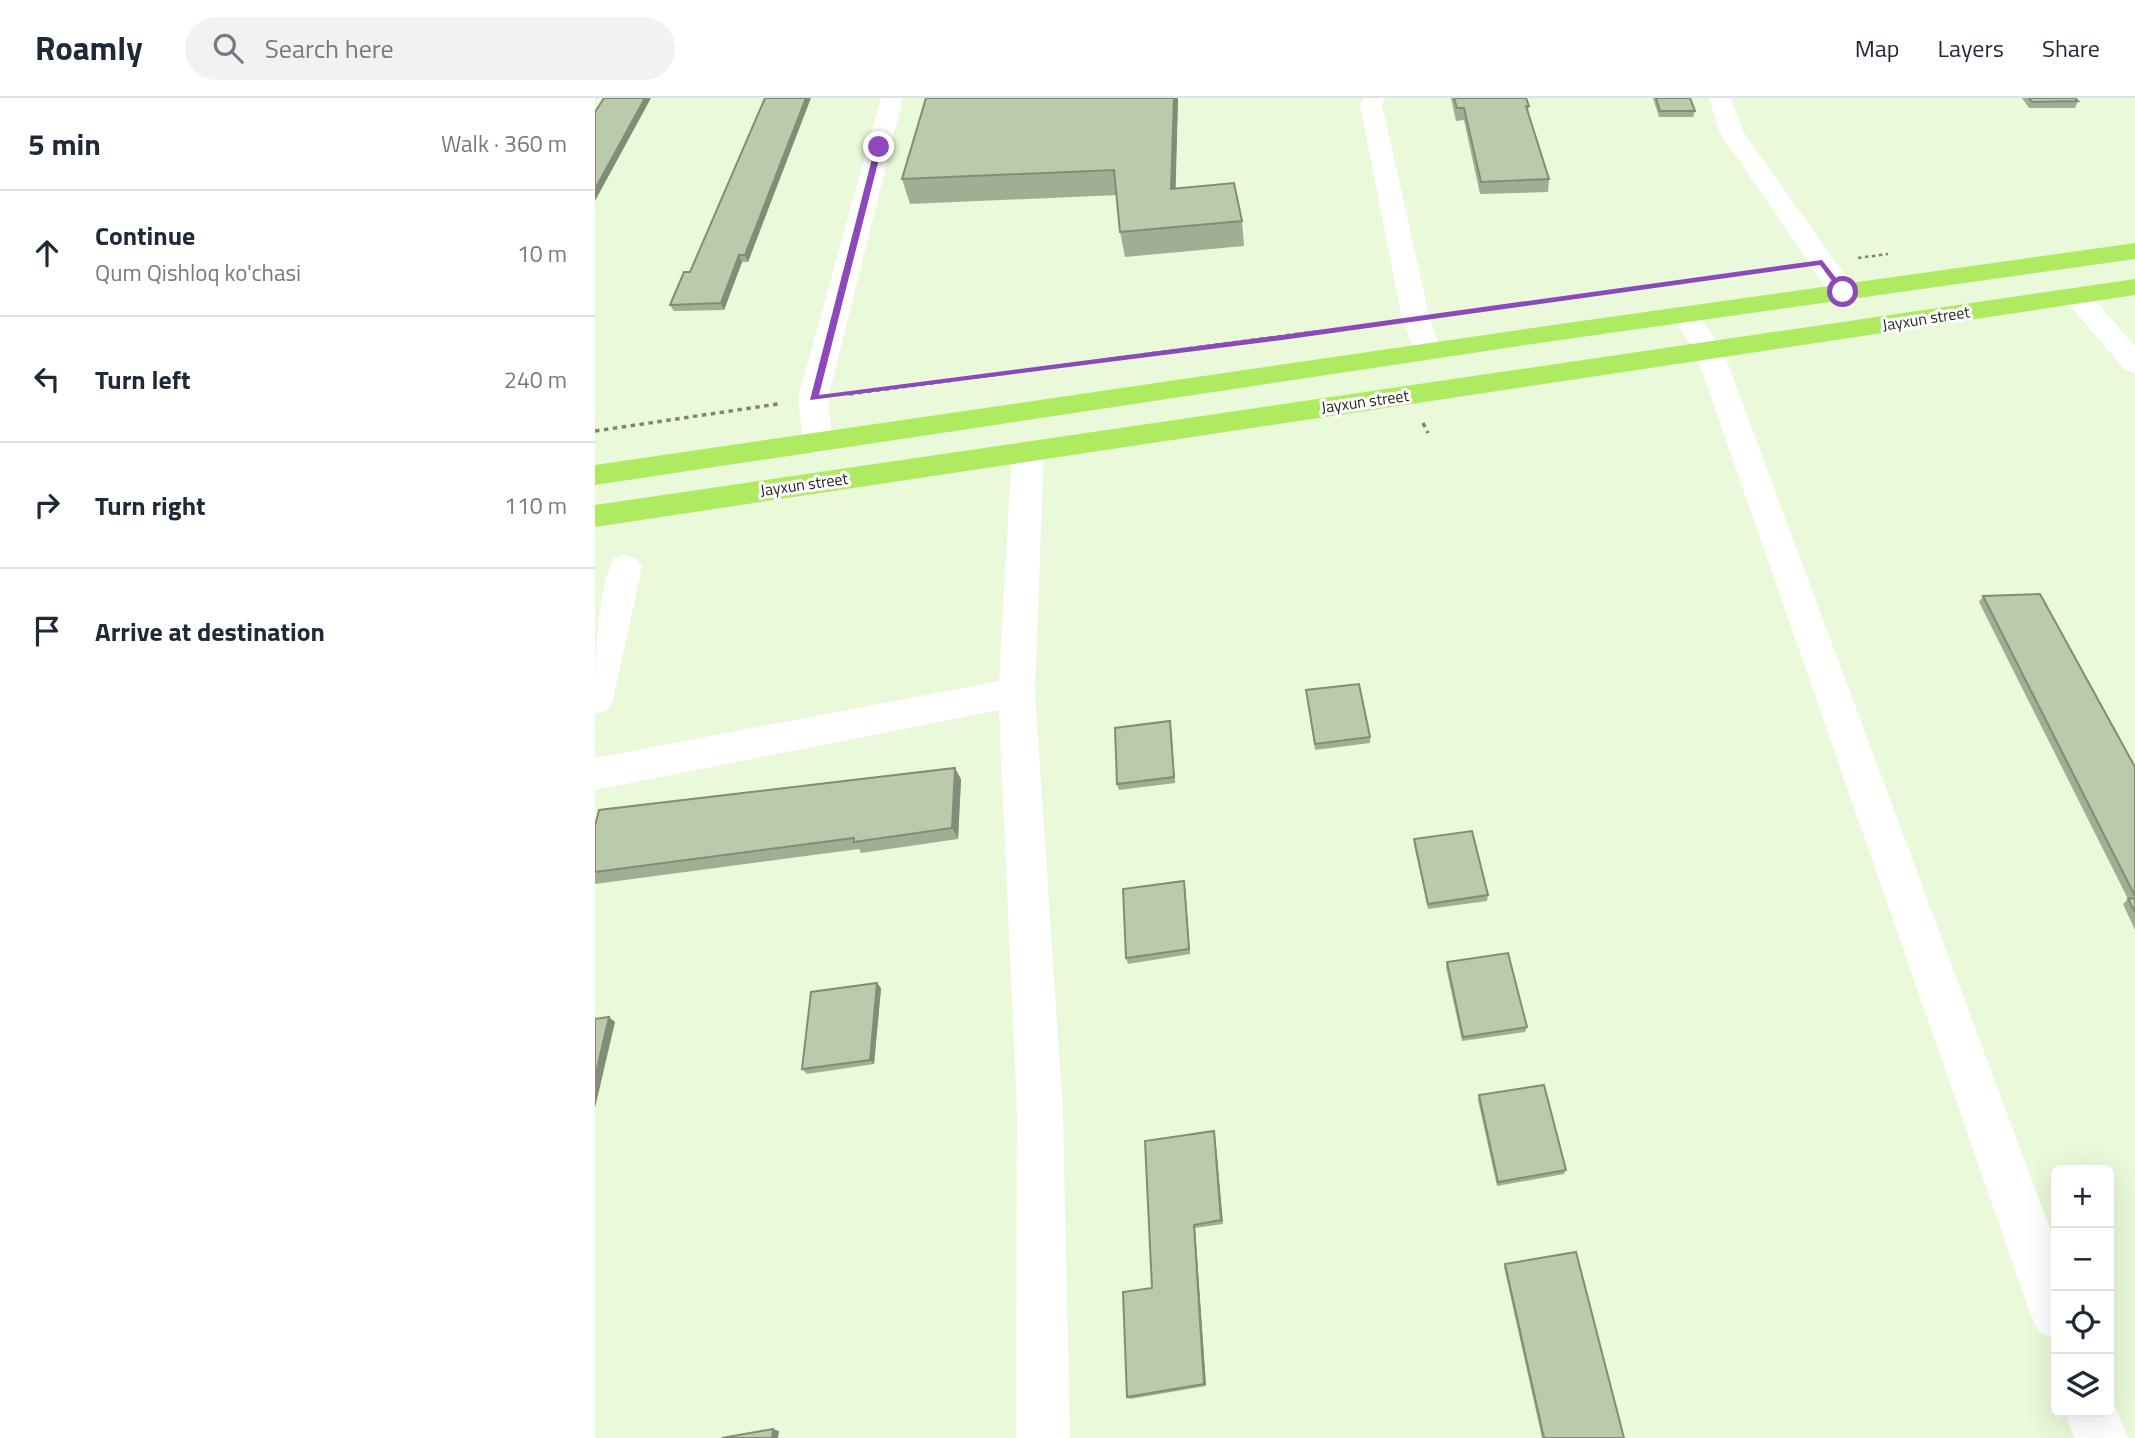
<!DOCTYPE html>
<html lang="en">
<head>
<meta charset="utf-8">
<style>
	:root { --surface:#fff; --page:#f2f2f3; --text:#1f2937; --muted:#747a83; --line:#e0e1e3 }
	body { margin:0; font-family:"Titillium Web",sans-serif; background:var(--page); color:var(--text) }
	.controls { position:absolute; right:21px; bottom:21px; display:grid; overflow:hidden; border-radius:10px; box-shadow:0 7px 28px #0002 }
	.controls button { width:63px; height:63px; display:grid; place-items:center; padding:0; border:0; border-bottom:2px solid var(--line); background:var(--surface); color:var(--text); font:35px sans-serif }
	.stop { position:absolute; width:21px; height:21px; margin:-16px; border:5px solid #8d48bc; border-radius:50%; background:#fff }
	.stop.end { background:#8d48bc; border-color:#fff; box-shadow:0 2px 7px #0008 }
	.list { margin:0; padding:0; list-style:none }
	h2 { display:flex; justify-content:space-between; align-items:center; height:91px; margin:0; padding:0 28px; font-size:30px }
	h2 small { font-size:23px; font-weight:400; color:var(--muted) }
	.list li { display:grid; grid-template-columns:46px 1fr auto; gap:21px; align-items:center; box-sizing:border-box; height:126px; padding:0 28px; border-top:2px solid var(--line) }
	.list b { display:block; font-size:26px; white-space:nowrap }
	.list p { margin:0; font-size:23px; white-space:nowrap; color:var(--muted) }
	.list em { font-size:23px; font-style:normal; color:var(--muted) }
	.icon { flex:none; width:38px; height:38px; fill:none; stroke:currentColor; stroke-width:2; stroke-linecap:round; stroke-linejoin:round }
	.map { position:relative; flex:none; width:1540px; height:1340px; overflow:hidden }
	header { display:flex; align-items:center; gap:42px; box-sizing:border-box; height:98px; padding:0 35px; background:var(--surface); border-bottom:2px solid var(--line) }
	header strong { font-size:33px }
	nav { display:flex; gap:38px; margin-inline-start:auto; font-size:24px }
	.search { width:490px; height:63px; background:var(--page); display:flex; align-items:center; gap:18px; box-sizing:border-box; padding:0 24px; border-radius:38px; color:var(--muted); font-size:26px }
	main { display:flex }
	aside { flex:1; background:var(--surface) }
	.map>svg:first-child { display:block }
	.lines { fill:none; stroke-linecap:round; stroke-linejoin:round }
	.path-far1 { stroke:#7c8671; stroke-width:2.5; stroke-dasharray:3.5 3.5; stroke-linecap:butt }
	.path { stroke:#7c8671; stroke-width:3.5; stroke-dasharray:4.5 4.5; stroke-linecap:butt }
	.minor { fill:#fff; fill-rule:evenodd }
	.highway { fill:#afeb61; fill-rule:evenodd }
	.wall { fill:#a0ae93 }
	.shaded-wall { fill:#828d78 }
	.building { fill:#bacaab; stroke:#828d78; stroke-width:2 }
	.route { fill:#8d48bc }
	.labels { text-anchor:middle; stroke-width:6; stroke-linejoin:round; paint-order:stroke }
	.far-street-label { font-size:16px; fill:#1f2519; stroke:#fff }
</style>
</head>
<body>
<header>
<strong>Roamly</strong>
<div class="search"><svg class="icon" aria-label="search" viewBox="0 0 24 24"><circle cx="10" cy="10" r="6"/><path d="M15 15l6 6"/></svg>Search here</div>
<nav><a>Map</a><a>Layers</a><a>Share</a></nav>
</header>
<main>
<aside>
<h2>5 min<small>Walk · 360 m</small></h2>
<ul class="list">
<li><svg class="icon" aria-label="ahead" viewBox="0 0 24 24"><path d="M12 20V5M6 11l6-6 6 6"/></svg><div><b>Continue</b><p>Qum Qishloq ko'chasi</p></div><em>10 m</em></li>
<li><svg class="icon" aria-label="left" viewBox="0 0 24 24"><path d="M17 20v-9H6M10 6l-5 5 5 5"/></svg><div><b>Turn left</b></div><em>240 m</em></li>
<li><svg class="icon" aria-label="right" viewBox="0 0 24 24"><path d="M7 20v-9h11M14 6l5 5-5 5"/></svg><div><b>Turn right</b></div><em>110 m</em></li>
<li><svg class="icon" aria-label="arrive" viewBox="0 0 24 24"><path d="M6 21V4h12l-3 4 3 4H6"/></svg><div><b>Arrive at destination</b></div></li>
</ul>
</aside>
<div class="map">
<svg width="1540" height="1340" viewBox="0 0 1540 1340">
	<rect width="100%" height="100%" fill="#e9f9d9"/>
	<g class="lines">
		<!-- path-far1 -->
		<g class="path-far1">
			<polyline points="1263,160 1293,156"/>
			<polyline points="854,216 1192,169"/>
			<polyline points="714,235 790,225"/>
		</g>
		<!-- path -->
		<g class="path">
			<polyline points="254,296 727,233"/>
			<polyline points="828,325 833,335"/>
			<polyline points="0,333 183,306"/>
		</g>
		<!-- minor -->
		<g class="minor">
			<polygon points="286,0 308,0 233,300 238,346 234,353 223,356 212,353 208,346 203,300"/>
			<polygon points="769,0 791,0 787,6 835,221 846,253 842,259 832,262 822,259 807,221 765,6"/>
			<polygon points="1114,0 1136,0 1149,35 1262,194 1258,200 1248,202 1238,200 1125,35"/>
			<polygon points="1480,189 1490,191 1540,248 1540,275 1530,272 1466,197 1470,191"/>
			<polygon points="1090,209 1100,211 1128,253 1461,1147 1461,1241 1443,1233 1435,1215 1100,253 1076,217 1080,211"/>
			<polygon points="433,343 444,346 449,353 440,594 468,1014 475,1340 421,1340 422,1014 404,612 0,692 0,660 404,583 417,353 422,346"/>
			<path d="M30,457L42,461L47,469L18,602L13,612L0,616C0,568 0,503 18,461Z"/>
			<polygon points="1514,1294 1533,1340 1479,1340 1470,1314 1514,1314"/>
		</g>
		<!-- highway -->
		<g class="highway">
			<polygon points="1540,145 1540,161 951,244 0,387 0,367 951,228"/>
			<polygon points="1540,181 1540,197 0,429 0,407"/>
		</g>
	</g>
	<!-- wall -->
	<g class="wall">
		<polygon points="331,0 583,0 580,91 647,123 649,148 530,159 525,134 522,97 315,106 307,81"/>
		<polygon points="856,0 931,0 934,8 933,14 954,81 953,94 885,96 869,22 861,23"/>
		<polygon points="1058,0 1095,0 1100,13 1098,19 1064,19"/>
		<polygon points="1427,0 1480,0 1483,3 1480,10 1434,10"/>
		<polygon points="190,65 153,164 147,164 129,212 79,213 75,207 95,174"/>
		<polygon points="1388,498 1540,669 1540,832 1528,806 1533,801 1384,504"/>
		<polygon points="711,592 775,639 775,645 720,652"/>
		<polygon points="575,623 580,685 524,692 522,686"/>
		<polygon points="366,681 363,741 266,755 264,751 0,786 0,728"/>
		<polygon points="819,741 893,797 892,803 833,811 819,746"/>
		<polygon points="590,789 595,856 533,866 531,860"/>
		<polygon points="852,864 932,929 930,934 867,943 851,869"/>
		<polygon points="286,890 279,966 212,976 207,971"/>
		<polygon points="884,997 971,1072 969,1076 902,1088 883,1002"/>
		<polygon points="619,1033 620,1037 628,1126 600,1130 611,1288 535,1301 532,1299 557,1190"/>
		<polygon points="910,1166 1029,1340 947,1340 909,1169"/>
	</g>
	<!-- shaded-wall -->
	<g class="shaded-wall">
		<polygon points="50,0 56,0 0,103 0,91"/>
		<polygon points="211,0 216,0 153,164 150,157"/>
		<polygon points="579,0 583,0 580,116 576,91"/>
		<polygon points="144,157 147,164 129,212 126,205"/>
		<polygon points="575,623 576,629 580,685 579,679"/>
		<polygon points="360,670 366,681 363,741 357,730"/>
		<polygon points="589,783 590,789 595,856 594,851"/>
		<polygon points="282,885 286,890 279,966 275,962"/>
		<polygon points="14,919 20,924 0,1010 0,979"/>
		<polygon points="619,1033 620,1037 628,1126 626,1122"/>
		<polygon points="599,1127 600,1130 611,1288 609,1286"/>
		<polygon points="178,1331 184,1333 183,1340 177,1340"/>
	</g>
	<!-- building -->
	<g class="building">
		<polygon points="9,0 50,0 0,91 0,14"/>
		<polygon points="170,0 211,0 150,157 144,157 126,205 75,207 89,174 95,174"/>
		<polygon points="331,0 579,0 576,91 639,85 647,123 525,134 519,72 307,81"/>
		<polygon points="859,0 931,0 934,8 931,8 954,81 886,84 869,10 862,10"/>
		<polygon points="1061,0 1095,0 1100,13 1065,13"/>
		<polygon points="1434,0 1480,0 1483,3 1437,4"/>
		<polygon points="1445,496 1540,669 1540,798 1388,498"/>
		<polygon points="764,586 775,639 720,646 711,592"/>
		<polygon points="575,623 579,679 522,686 520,630"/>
		<polygon points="360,670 357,730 259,744 259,740 0,774 0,728 4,712"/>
		<polygon points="877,733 893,797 833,806 819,741"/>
		<polygon points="589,783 594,851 531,860 528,791"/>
		<polygon points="1540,800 1540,814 1533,801"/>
		<polygon points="913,855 932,929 868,939 852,864"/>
		<polygon points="282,885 275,962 207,971 216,894"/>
		<polygon points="14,919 0,979 0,921"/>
		<polygon points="949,987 971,1072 903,1084 884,997"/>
		<polygon points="619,1033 626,1122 599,1127 609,1286 532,1299 528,1194 557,1190 550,1043"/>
		<polygon points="981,1154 1029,1340 949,1340 910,1166"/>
		<polygon points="178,1331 177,1340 127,1340"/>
	</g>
	<!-- route -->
	<polygon class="route" points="284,47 287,49 224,297 687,237 1227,162 1252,194 1246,195 1225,167 687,242 215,302 280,49"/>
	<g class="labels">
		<!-- far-street labels -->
		<g class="far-street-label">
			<text transform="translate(1331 220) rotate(-9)" y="6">Jayxun street</text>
			<text transform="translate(770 303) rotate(-8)" y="6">Jayxun street</text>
			<text transform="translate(209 386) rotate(-8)" y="6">Jayxun street</text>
		</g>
	</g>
</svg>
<div class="controls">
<button>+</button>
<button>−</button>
<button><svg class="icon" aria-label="locate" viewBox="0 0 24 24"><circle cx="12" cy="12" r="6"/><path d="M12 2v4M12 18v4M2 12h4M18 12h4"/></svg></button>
<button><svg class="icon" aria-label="layers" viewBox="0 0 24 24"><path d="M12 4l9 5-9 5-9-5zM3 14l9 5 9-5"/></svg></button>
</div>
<div class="stop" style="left:1248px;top:194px"></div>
<div class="stop end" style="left:284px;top:49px"></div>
</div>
</main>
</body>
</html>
